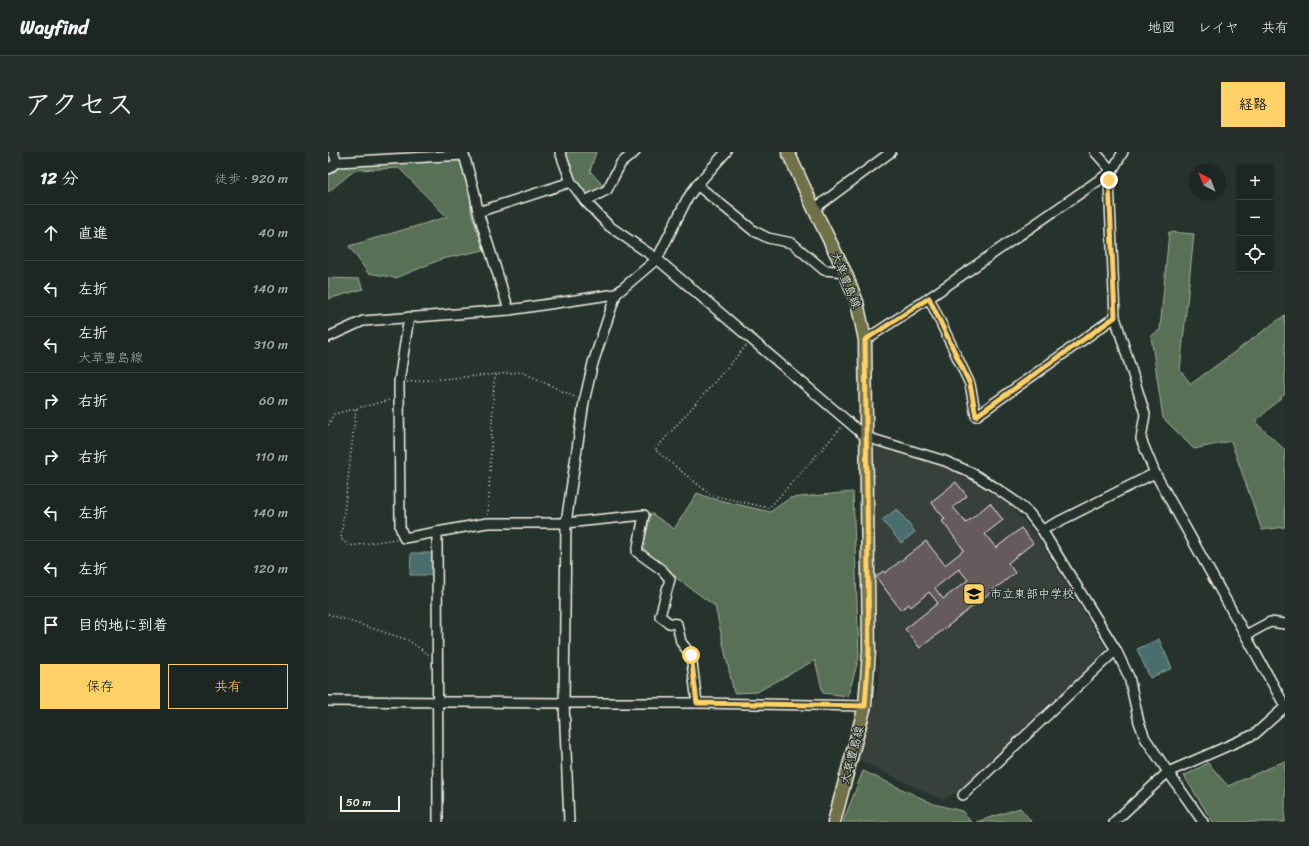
<!DOCTYPE html>
<html lang="ja">
<head>
<meta charset="utf-8">
<style>
	:root { --surface:#1c2622; --page:#252e2a; --text:#f1f3f6; --muted:#a0a5a5; --line:#3a4340; --accent:#ffd166 }
	body { margin:0; font-family:Sriracha,"Klee One",sans-serif; background:var(--page); color:var(--text) }
	.controls { position:absolute; right:12px; top:12px; display:grid; overflow:hidden; border-radius:0px; box-shadow:0 1px 3px #0004 }
	.controls button { width:36px; height:36px; display:grid; place-items:center; padding:0; border:0; border-bottom:1px solid var(--line); background:var(--surface); color:var(--text); font:20px sans-serif }
	.compass { position:absolute; left:861px; top:12px; width:36px; height:36px; border-radius:50%; background:var(--surface); box-shadow:0 1px 3px #0004; rotate:318deg }
	.scale { position:absolute; left:12px; bottom:10px; width:60px; box-sizing:border-box; padding-left:4px; border:2px solid #f4f1e8; border-top:0; font-size:11px; line-height:14px; white-space:nowrap; color:#f4f1e8; -webkit-text-stroke:3px #26332d; paint-order:stroke }
	.stop { position:absolute; width:12px; height:12px; margin:-9px; border:3px solid #ffd166; border-radius:50%; background:#fff }
	.stop.end { background:#ffd166; border-color:#fff; box-shadow:0 1px 4px #0008 }
	.list { margin:0; padding:0; list-style:none }
	h2 { display:flex; justify-content:space-between; align-items:center; height:52px; margin:0; padding:0 16px; font-size:17px }
	h2 small { font-size:13px; font-weight:400; color:var(--muted) }
	.list li { display:grid; grid-template-columns:26px 1fr auto; gap:12px; align-items:center; box-sizing:border-box; height:56px; padding:0 16px; border-top:1px solid var(--line) }
	.list b { display:block; font-size:15px; white-space:nowrap }
	.list p { margin:0; font-size:13px; white-space:nowrap; color:var(--muted) }
	.list em { font-size:13px; font-style:normal; color:var(--muted) }
	.actions { display:flex; gap:8px; padding:12px 16px }
	.actions a { flex:1; padding:9px 0; border:1px solid var(--accent); border-radius:0px; text-align:center; font-size:14px; color:var(--accent) }
	.actions .main { background:var(--accent); color:#111 }
	.icon { flex:none; width:22px; height:22px; fill:none; stroke:currentColor; stroke-width:2; stroke-linecap:round; stroke-linejoin:round }
	.map { position:relative; flex:none; width:957px; height:670px; overflow:hidden; border-radius:0px }
	header { display:flex; align-items:center; gap:24px; box-sizing:border-box; height:56px; padding:0 20px; background:var(--surface); border-bottom:1px solid var(--line) }
	header strong { font-size:19px }
	nav { display:flex; gap:22px; margin-inline-start:auto; font-size:14px }
	.intro { display:flex; align-items:center; justify-content:space-between; box-sizing:border-box; height:96px; padding:0 24px }
	h1 { margin:0; font-size:28px }
	.button { padding:10px 18px; border-radius:0px; background:var(--accent); color:#111; font-size:14px; font-weight:700 }
	main { display:flex; gap:24px; padding:0 24px }
	aside { flex:1; background:var(--surface); border-radius:0px; box-shadow:0 1px 3px #0004 }
	.map>svg:first-child { display:block }
	.built { fill:#393f3b }
	.green { fill:#586f54; stroke:#a6b09e }
	.water { fill:#4a6e6d; stroke:#8ea29e }
	.building { fill:#655a5c; stroke:#f4f1e8; fill-rule:evenodd }
	.lines { fill:none; stroke-linecap:round; stroke-linejoin:round }
	.minor-casing { stroke:#f4f1e8; stroke-width:12 }
	.major-casing { stroke:#f4f1e8; stroke-width:15 }
	.path { stroke:#f4f1e8; stroke-width:1.5; stroke-dasharray:1 3; stroke-linecap:butt }
	.minor { stroke:#26332d; stroke-width:9 }
	.major { stroke:#70704a; stroke-width:12 }
	.route { stroke:#ffd166; stroke-width:5 }
	.labels { text-anchor:middle; stroke-width:3; stroke-linejoin:round; paint-order:stroke }
	.street-label { font-size:12px; fill:#f4f1e8; stroke:#26332d }
	.poi-label { font-size:12px; fill:#f4f1e8; stroke:#26332d; text-anchor:start }
</style>
</head>
<body>
<header>
<strong>Wayfind</strong>
<nav><a>地図</a><a>レイヤ</a><a>共有</a></nav>
</header>
<div class="intro"><h1>アクセス</h1><a class="button">経路</a></div>
<main>
<aside>
<h2>12 分<small>徒歩 · 920 m</small></h2>
<ul class="list">
<li><svg class="icon" aria-label="ahead" viewBox="0 0 24 24"><path d="M12 20V5M6 11l6-6 6 6"/></svg><div><b>直進</b></div><em>40 m</em></li>
<li><svg class="icon" aria-label="left" viewBox="0 0 24 24"><path d="M17 20v-9H6M10 6l-5 5 5 5"/></svg><div><b>左折</b></div><em>140 m</em></li>
<li><svg class="icon" aria-label="left" viewBox="0 0 24 24"><path d="M17 20v-9H6M10 6l-5 5 5 5"/></svg><div><b>左折</b><p>大草豊島線</p></div><em>310 m</em></li>
<li><svg class="icon" aria-label="right" viewBox="0 0 24 24"><path d="M7 20v-9h11M14 6l5 5-5 5"/></svg><div><b>右折</b></div><em>60 m</em></li>
<li><svg class="icon" aria-label="right" viewBox="0 0 24 24"><path d="M7 20v-9h11M14 6l5 5-5 5"/></svg><div><b>右折</b></div><em>110 m</em></li>
<li><svg class="icon" aria-label="left" viewBox="0 0 24 24"><path d="M17 20v-9H6M10 6l-5 5 5 5"/></svg><div><b>左折</b></div><em>140 m</em></li>
<li><svg class="icon" aria-label="left" viewBox="0 0 24 24"><path d="M17 20v-9H6M10 6l-5 5 5 5"/></svg><div><b>左折</b></div><em>120 m</em></li>
<li><svg class="icon" aria-label="arrive" viewBox="0 0 24 24"><path d="M6 21V4h12l-3 4 3 4H6"/></svg><div><b>目的地に到着</b></div></li>
</ul>
<div class="actions"><a class="main">保存</a><a>共有</a></div>
</aside>
<div class="map">
<svg width="957" height="670" viewBox="0 0 957 670">
	<rect width="100%" height="100%" fill="#26332d"/>
	<filter id="ink" filterUnits="userSpaceOnUse"><feTurbulence type="fractalNoise" baseFrequency=".025" numOctaves="2"/><feDisplacementMap in="SourceGraphic" scale="8" xChannelSelector="R" yChannelSelector="G"/><feConvolveMatrix kernelMatrix="1 2 1 2 8 2 1 2 1" color-interpolation-filters="sRGB"/></filter>
	<g filter="url(#ink)">
		<!-- built -->
		<polygon class="built" points="547,294 590,304 641,326 684,355 708,383 780,500 631,639 614,648 531,608 551,529 544,301"/>
		<!-- green -->
		<g class="green">
			<polygon points="237,0 268,0 262,19 276,35 261,43 247,27"/>
			<polygon points="132,7 143,43 143,61 156,98 114,107 68,126 40,121 21,94 119,65 71,16 27,18 0,40 0,22 6,20 13,14"/>
			<polygon points="841,80 866,82 852,218 863,232 957,163 957,242 927,270 957,298 957,375 934,378 903,289 866,297 835,266 823,184 832,178"/>
			<polygon points="0,126 31,127 35,137 0,147"/>
			<polygon points="525,340 531,505 520,544 495,541 487,508 429,540 406,541 387,454 347,425 315,396 323,361 346,377 369,341 382,346 442,360 462,346"/>
			<polygon points="957,609 957,670 885,670 856,624 880,611 900,634"/>
			<polygon points="535,619 606,652 634,659 643,670 515,670"/>
			<polygon points="692,656 703,669 700,670 648,670"/>
		</g>
		<!-- water -->
		<g class="water">
			<polygon points="569,357 587,380 573,391 554,368"/>
			<polygon points="83,401 107,401 106,423 82,423"/>
			<polygon points="831,487 844,516 822,526 809,497"/>
		</g>
		<!-- building -->
		<path class="building" d="M628,330L639,344L625,355L638,371L662,351L675,368L657,382L668,396L693,376L705,391L680,411L687,421L592,496L577,477L610,451L601,440L583,455L581,452L573,458L548,425L555,419L557,421L598,389L617,413L636,398L614,369L617,367L603,350ZM631,417L640,428L615,447L607,436Z"/>
		<g class="lines">
			<!-- minor casing -->
			<g class="minor-casing">
				<g id="minor">
					<polyline points="5,0 9,10 136,3 147,42 150,60 181,158"/>
					<polyline points="232,0 243,30 257,49 281,74 329,107 538,285 617,309 642,320 665,334 688,350 701,361 714,378 788,498 801,525 811,570 817,586 840,620 875,670"/>
					<polyline points="767,0 784,19"/>
					<polyline points="795,0 784,19 781,28 787,165 817,262 813,287 827,321 957,554"/>
					<polyline points="0,17 9,10"/>
					<polyline points="369,33 426,79 440,86 464,91 496,118 517,120"/>
					<polyline points="257,49 279,38 293,11 307,0"/>
					<polyline points="486,57 563,0"/>
					<polyline points="150,60 243,30"/>
					<polyline points="601,146 642,232 648,264 787,165"/>
					<polyline points="81,165 71,230 72,375 76,386 159,371 238,371 316,363 309,400 334,418 342,427 332,464 341,471 349,472 353,490 363,503 369,551"/>
					<polyline points="0,185 35,169 181,158 288,142"/>
					<polyline points="537,188 601,146 784,19"/>
					<polyline points="714,378 827,321"/>
					<polyline points="109,380 110,670"/>
					<polyline points="918,483 942,470 957,472"/>
					<polyline points="0,549 236,551 369,551 537,554"/>
					<polyline points="635,643 788,498"/>
					<polyline points="241,670 236,551 238,371 256,250 265,211 288,142 329,107 359,47 369,33 398,0"/>
					<polyline points="786,670 840,620 927,582 957,555"/>
				</g>
			</g>
			<!-- major casing -->
			<g class="major-casing">
				<polyline id="major" points="460,0 486,57 517,120 529,150 537,188 541,499 537,554 506,670"/>
			</g>
			<!-- path -->
			<g class="path">
				<polyline points="418,194 327,298 383,343 441,356 514,275"/>
				<polyline points="79,230 194,220 249,246"/>
				<polyline points="28,257 13,387 22,394 68,387"/>
				<polyline points="0,273 6,262 62,248"/>
				<polyline points="160,363 166,229 169,222"/>
				<polyline points="0,462 80,488 101,503"/>
			</g>
			<!-- minor -->
			<use href="#minor" class="minor"/>
			<!-- major -->
			<use href="#major" class="major"/>
		</g>
	</g>
	<g class="lines" filter="url(#ink)">
		<!-- route -->
		<polyline class="route" points="363,503 369,551 537,554 541,499 537,188 601,146 642,232 648,264 787,165 781,28"/>
	</g>
	<!-- icons -->
	<defs>
		<g id="school-square" transform="scale(1.15)"><rect x="-9" y="-9" width="18" height="18" rx="4" fill="#ffd166" stroke="#26332d"/><path d="M0-5L7-2L0 1L-7-2ZM-4 1L0 2.5L4 1V4Q0 6-4 4Z" fill="#111"/></g>
	</defs>
	<g fill-rule="evenodd">
		<use href="#school-square" x="646" y="442"/>
	</g>
	<g class="labels">
		<!-- street labels -->
		<g class="street-label">
			<text transform="translate(518 128) rotate(68)" y="4">大草豊島線</text>
			<text transform="translate(524 603) rotate(-75)" y="4">大草豊島線</text>
		</g>
		<!-- poi labels -->
		<g class="poi-label">
			<text x="662" y="446">市立東部中学校</text>
		</g>
	</g>
</svg>
<div class="controls">
<button>+</button>
<button>−</button>
<button><svg class="icon" aria-label="locate" viewBox="0 0 24 24"><circle cx="12" cy="12" r="6"/><path d="M12 2v4M12 18v4M2 12h4M18 12h4"/></svg></button>
</div>
<svg class="compass" viewBox="-18 -18 36 36"><path d="M0-13l5 13h-10z" fill="#e53935"/><path d="M0 13l5-13h-10z" fill="#a0a5a5"/></svg>
<div class="scale">50 m</div>
<div class="stop" style="left:363px;top:503px"></div>
<div class="stop end" style="left:781px;top:28px"></div>
</div>
</main>
</body>
</html>
